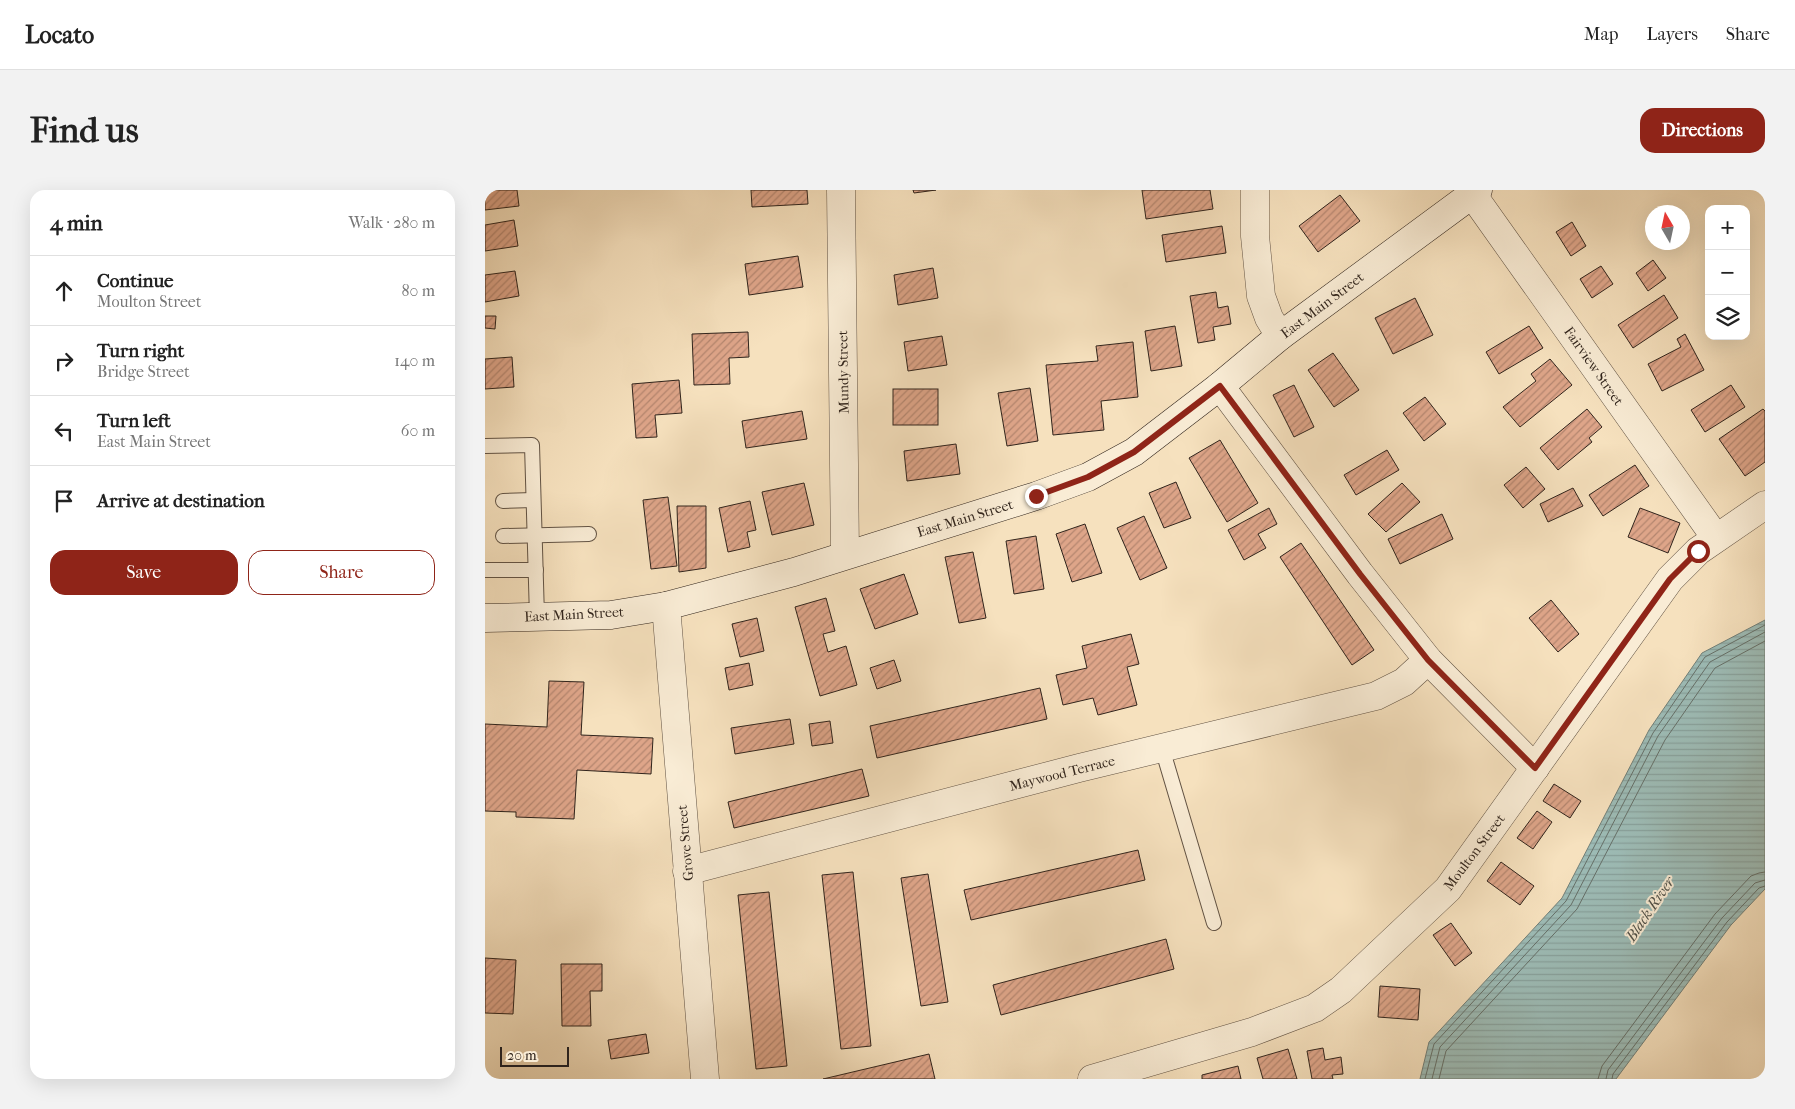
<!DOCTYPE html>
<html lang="en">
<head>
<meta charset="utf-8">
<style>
	:root { --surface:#fff; --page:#f2f2f2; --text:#222; --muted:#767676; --line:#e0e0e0; --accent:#8f2418 }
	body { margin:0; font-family:"IM FELL French Canon",serif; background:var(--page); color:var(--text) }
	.controls { position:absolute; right:15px; top:15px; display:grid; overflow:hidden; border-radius:10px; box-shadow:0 5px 20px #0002 }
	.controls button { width:45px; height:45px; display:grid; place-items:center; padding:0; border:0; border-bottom:1px solid var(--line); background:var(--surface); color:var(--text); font:25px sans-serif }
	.compass { position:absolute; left:1160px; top:15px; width:45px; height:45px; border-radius:50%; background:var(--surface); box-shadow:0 5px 20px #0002; rotate:351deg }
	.scale { position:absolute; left:15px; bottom:12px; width:69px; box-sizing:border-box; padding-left:5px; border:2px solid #30241c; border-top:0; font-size:14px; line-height:18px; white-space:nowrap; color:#30241c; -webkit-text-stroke:4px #f9ecd5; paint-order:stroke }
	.stop { position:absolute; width:15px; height:15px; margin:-11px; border:4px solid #8f2418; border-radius:50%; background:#fff }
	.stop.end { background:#8f2418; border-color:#fff; box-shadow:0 1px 5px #0008 }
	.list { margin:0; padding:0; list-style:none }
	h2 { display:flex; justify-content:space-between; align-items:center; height:65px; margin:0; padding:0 20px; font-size:21px }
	h2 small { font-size:16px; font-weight:400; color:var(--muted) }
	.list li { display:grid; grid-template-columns:32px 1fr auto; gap:15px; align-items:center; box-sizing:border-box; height:70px; padding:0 20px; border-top:1px solid var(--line) }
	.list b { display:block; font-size:19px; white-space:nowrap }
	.list p { margin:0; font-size:16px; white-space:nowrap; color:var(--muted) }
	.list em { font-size:16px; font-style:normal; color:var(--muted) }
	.actions { display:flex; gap:10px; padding:15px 20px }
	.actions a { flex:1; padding:11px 0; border:1px solid var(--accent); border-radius:15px; text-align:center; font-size:18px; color:var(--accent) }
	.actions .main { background:var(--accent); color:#fff }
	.icon { flex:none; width:28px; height:28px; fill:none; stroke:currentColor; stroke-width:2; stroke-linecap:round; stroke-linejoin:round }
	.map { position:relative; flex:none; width:1280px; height:889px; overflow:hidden; border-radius:15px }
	header { display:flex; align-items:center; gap:30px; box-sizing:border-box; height:70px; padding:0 25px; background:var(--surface); border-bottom:1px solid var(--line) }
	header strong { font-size:24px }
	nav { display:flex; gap:28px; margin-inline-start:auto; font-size:18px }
	.intro { display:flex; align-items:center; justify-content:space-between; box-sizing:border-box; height:120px; padding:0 30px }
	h1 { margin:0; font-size:35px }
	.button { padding:12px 22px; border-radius:15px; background:var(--accent); color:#fff; font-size:18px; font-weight:700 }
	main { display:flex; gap:30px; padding:0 30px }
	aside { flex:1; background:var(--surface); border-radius:15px; box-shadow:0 5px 20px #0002 }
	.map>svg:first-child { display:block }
	.water { fill:url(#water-rules); stroke:#717f78 }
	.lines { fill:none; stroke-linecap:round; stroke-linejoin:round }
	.shore { stroke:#667069; stroke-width:1 }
	.building { fill:url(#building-hatch); stroke:#30241c }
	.lane-casing { stroke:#625344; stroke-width:16 }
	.street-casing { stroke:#625344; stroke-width:29 }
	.secondary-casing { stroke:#30241c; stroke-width:29 }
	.lane { stroke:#f9ecd5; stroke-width:14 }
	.street { stroke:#f9ecd5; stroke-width:28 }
	.secondary { stroke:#f9ecd5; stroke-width:28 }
	.route { stroke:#8f2418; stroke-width:6 }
	.labels { text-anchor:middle; stroke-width:4; stroke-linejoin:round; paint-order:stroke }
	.street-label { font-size:14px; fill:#30241c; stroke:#f9ecd5 }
	.water-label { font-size:15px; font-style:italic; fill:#51524a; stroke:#f9ecd5 }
</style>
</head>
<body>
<header>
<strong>Locato</strong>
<nav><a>Map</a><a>Layers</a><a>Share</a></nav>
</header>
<div class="intro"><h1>Find us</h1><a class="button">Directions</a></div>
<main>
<aside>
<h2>4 min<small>Walk · 280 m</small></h2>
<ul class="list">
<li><svg class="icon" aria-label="ahead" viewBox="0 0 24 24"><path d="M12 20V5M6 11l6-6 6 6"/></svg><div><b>Continue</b><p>Moulton Street</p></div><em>80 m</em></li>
<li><svg class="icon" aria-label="right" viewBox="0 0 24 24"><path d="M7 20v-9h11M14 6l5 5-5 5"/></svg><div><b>Turn right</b><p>Bridge Street</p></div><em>140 m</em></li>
<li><svg class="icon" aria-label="left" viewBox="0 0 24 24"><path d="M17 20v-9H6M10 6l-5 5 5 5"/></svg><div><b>Turn left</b><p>East Main Street</p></div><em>60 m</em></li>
<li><svg class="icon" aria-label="arrive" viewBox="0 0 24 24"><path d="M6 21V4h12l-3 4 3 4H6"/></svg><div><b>Arrive at destination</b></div></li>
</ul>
<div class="actions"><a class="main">Save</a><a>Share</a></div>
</aside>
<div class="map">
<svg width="1280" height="889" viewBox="0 0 1280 889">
	<defs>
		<pattern id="water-rules" width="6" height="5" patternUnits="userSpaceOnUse" patternTransform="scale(1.25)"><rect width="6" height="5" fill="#9dbcb6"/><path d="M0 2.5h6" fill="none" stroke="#88a19c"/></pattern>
		<pattern id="building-hatch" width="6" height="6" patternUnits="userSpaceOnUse" patternTransform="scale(1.25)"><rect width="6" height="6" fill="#dea589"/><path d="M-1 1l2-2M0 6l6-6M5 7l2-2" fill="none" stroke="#b4866f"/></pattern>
	</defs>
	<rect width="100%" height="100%" fill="#f6e1be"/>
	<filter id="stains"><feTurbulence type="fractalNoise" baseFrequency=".004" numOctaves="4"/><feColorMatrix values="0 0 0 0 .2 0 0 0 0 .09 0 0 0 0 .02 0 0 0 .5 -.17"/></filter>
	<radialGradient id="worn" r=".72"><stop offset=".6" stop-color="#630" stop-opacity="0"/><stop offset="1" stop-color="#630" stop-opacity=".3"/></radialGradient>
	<!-- water -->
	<polygon class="water" points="1280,430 1280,699 1246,735 1131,889 935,889 944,852 1077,708 1164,540 1217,463"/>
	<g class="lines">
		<!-- shore -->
		<g class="shore">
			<polyline points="940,889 949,854 1081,711 1168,543 1220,467 1280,435"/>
			<polyline points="947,889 955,857 1086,715 1173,546 1225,472 1280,442"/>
			<polyline points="954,889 961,861 1092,719 1180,550 1230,478 1280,451"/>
			<polyline points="1113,889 1117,876 1230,724 1266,686 1274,683 1280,682"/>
			<polyline points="1121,889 1123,880 1237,728 1270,693 1280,690"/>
			<polyline points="1127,889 1128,884 1242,732 1274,698 1280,696"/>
		</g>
	</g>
	<!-- building -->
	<g class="building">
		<polygon points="0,0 32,0 34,16 0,20"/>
		<polygon points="266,0 322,0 323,14 267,17"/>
		<polygon points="428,0 451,0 429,3"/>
		<polygon points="657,0 725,0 728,19 661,29"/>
		<polygon points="855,5 875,31 833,62 814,36"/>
		<polygon points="29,30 33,56 0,61 0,35"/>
		<polygon points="1087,32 1101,56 1086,66 1071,42"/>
		<polygon points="737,36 741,63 681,72 677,45"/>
		<polygon points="313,66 318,97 264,105 260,74"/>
		<polygon points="1168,70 1181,88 1163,101 1151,83"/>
		<polygon points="1116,76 1128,94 1107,108 1095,89"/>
		<polygon points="448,78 453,108 413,115 409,85"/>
		<polygon points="30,81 34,106 0,112 0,85"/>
		<polygon points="731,102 733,118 743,116 746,134 728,137 730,150 713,153 705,106"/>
		<polygon points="1179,105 1193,128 1148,158 1133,135"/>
		<polygon points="930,108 948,145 908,164 890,128"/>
		<polygon points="0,126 11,126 10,139 0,138"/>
		<polygon points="690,136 697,176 666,181 660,141"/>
		<polygon points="1044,136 1058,158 1014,184 1001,162"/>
		<polygon points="263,142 264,167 244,168 245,194 209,195 207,144"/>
		<polygon points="1200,144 1219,180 1177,201 1163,174 1196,157 1192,149"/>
		<polygon points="457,146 462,175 423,181 419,152"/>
		<polygon points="648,152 653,207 616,211 619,240 568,245 561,175 613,171 611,156"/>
		<polygon points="848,163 874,200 849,217 823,180"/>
		<polygon points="27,167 29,197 0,199 0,169"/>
		<polygon points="1065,169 1087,195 1035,237 1018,217 1051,191 1046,184"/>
		<polygon points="194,190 197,223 170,225 172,247 151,248 147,194"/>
		<polygon points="809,195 829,237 809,247 788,205"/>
		<polygon points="1246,195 1260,217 1220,242 1206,220"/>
		<polygon points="545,198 553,251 522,256 513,203"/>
		<rect x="408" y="199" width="45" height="36"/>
		<polygon points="940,207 961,234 939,251 918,223"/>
		<polygon points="1102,219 1117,237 1104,248 1107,252 1073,280 1055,258"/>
		<polygon points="1278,219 1280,221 1280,272 1260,286 1234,249"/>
		<polygon points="317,221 322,249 261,258 257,231"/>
		<polygon points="735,250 773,313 742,332 704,268"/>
		<polygon points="471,254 475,284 422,291 419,261"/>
		<polygon points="902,260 914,280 871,305 859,285"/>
		<polygon points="1150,275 1164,296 1118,326 1104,305"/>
		<polygon points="1041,277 1060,299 1038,318 1019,295"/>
		<polygon points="691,292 706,328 679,338 664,303"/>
		<polygon points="319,293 329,335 287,345 277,302"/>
		<polygon points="917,293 935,312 901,342 883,324"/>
		<polygon points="1088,298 1098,316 1063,332 1055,314"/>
		<polygon points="183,307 192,376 166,379 158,310"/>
		<polygon points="265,311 271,340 262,342 265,357 243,362 234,318"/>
		<polygon points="192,316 221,316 221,378 194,382"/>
		<polygon points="784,318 792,334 773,344 781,358 759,370 743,340"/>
		<polygon points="1155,318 1195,333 1183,363 1143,347"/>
		<polygon points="957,324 968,349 915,374 903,349"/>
		<polygon points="659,326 682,378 655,390 632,338"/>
		<polygon points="600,334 617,383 587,392 571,344"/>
		<polygon points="551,346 559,399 529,404 521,351"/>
		<polygon points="816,353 889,460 867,475 795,367"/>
		<polygon points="488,362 501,428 474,433 460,367"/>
		<polygon points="419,384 433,424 390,439 375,399"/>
		<polygon points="341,408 350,441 338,444 343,462 361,456 372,495 335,506 310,417"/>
		<polygon points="1066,410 1094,444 1073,462 1044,428"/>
		<polygon points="272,428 279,461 255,467 247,434"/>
		<polygon points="646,444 654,474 642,477 652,515 613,525 608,508 578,515 571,485 602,478 597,456"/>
		<polygon points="409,470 416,491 392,499 385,478"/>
		<polygon points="264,473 268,495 244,500 240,478"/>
		<polygon points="64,491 99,492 96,545 168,548 166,584 92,580 89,629 31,627 31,622 0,621 0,534 62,537"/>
		<polygon points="555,498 562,529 392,568 385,536"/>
		<polygon points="305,529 309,554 250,564 246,538"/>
		<polygon points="345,531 348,553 327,556 324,534"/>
		<polygon points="377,579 384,606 249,638 243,612"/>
		<polygon points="1069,594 1096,611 1085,628 1058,611"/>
		<polygon points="1052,621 1067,632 1048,659 1032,648"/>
		<polygon points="653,660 660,690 486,730 479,700"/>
		<polygon points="1016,672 1049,696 1035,715 1002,691"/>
		<polygon points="368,682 386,856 356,859 337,685"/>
		<polygon points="443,684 463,812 436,816 416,688"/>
		<polygon points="284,702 302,876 271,879 253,705"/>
		<polygon points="966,733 987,763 970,776 948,745"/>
		<polygon points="681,749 689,779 516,825 508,795"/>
		<polygon points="0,768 31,770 28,824 0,823"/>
		<polygon points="76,774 117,774 117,801 105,801 106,836 77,836"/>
		<polygon points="895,796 935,799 933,830 893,827"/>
		<polygon points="161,844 164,863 126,869 123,850"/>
		<polygon points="838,858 840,870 856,867 858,884 847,885 848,889 827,889 822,861"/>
		<polygon points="803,859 812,889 778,889 772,868"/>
		<polygon points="444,864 450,889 338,889"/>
		<polygon points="753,876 756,889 717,889 717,885"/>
	</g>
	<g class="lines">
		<!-- lane casing -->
		<g class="lane-casing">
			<g id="lane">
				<polyline points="0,256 47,255 52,427"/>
				<polyline points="18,311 48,310"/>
				<polyline points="18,346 104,344"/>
				<polyline points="0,380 51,380"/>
				<polyline points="677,558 729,733"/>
			</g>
		</g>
		<!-- street casing -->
		<g class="street-casing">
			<g id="street">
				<polyline points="356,0 360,365"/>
				<polyline points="770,0 770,46 776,106 784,128 795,146"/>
				<polyline points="987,4 1231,348"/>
				<polyline points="735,196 875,384 943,470 1050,578"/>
				<polyline points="181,416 220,889"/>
				<polyline points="202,681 594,578 891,506 919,492 943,470"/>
				<polyline points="607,889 767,842 830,818 856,800 963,699 1185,389 1213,361 1280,315"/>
			</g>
		</g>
		<!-- secondary casing -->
		<g class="secondary-casing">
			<polyline id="secondary" points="0,428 126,425 181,416 309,382 551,306 603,287 649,262 735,196 795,146 993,0"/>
		</g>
		<!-- lane -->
		<use href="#lane" class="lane"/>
		<!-- street -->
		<use href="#street" class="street"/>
		<!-- secondary -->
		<use href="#secondary" class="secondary"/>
	</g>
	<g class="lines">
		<!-- route -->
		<polyline class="route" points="551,306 603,287 649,262 735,196 875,384 943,470 1050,578 1185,389 1213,361"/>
	</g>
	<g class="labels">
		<!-- street labels -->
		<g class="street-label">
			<text transform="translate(837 115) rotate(-37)" y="5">East Main Street</text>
			<text transform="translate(1109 176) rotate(55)" y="5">Fairview Street</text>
			<text transform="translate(358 182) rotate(-91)" y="5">Mundy Street</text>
			<text transform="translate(480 328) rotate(-17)" y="5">East Main Street</text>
			<text transform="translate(89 424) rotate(-3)" y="5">East Main Street</text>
			<text transform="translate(577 583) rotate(-14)" y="5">Maywood Terrace</text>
			<text transform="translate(200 653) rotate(-95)" y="5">Grove Street</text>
			<text transform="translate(989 662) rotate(-53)" y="5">Moulton Street</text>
		</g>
		<!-- water labels -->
		<g class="water-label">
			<text transform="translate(1165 719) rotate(-56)" y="5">Black River</text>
		</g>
	</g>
	<rect width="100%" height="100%" filter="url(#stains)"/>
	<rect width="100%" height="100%" fill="url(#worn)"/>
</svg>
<div class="controls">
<button>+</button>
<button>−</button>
<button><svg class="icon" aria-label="layers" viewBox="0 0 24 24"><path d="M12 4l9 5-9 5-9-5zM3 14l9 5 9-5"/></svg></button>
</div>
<svg class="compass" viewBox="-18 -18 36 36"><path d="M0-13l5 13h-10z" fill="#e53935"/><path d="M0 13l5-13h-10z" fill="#767676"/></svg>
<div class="scale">20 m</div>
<div class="stop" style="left:1213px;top:361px"></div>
<div class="stop end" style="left:551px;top:306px"></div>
</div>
</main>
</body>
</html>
